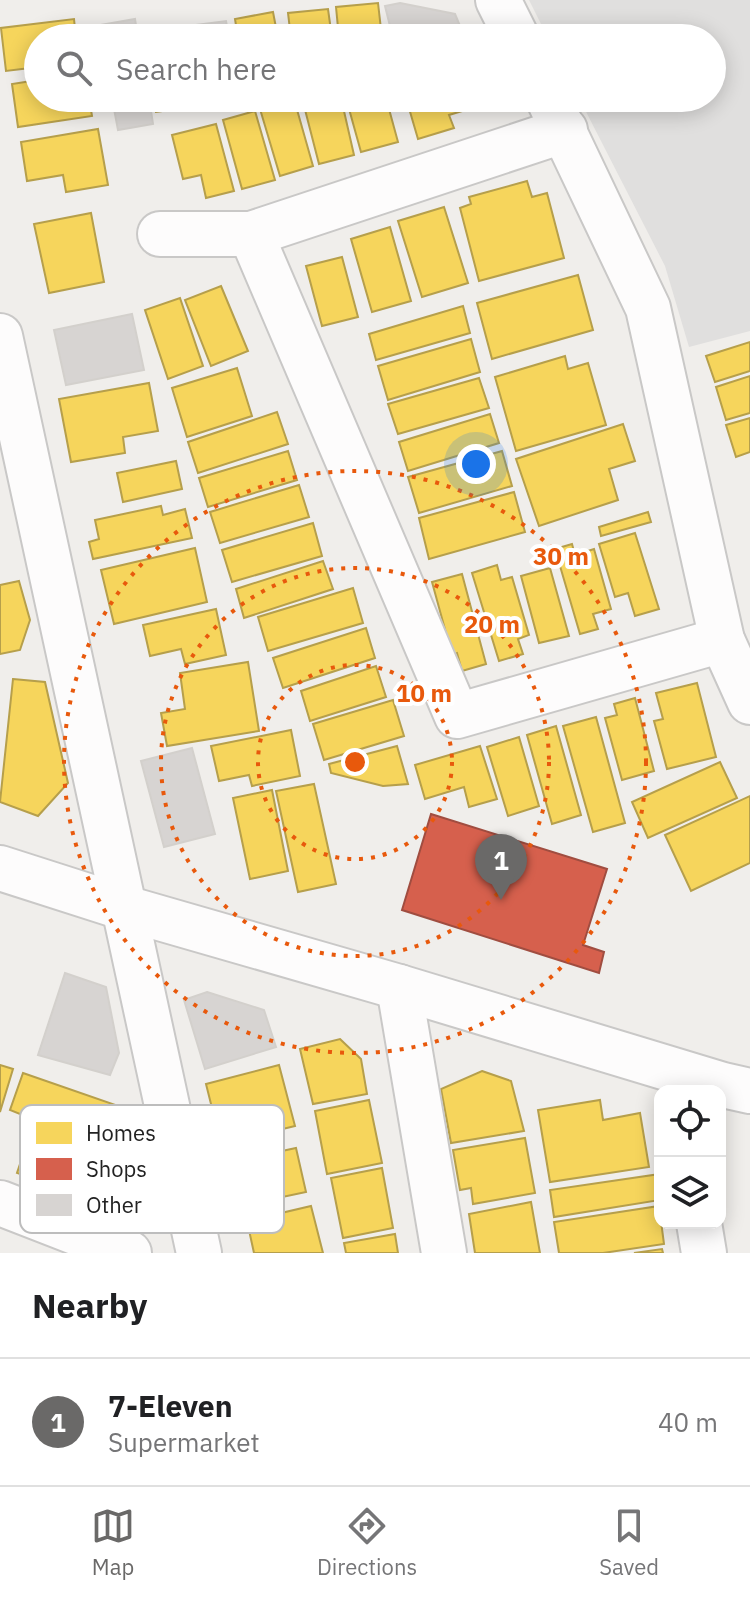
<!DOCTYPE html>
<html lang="en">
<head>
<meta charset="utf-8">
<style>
	:root { --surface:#fff; --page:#f6f6f6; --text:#202124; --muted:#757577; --line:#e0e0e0; --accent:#6a6968 }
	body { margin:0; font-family:"IBM Plex Sans",sans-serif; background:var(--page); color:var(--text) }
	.controls { position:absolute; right:24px; bottom:24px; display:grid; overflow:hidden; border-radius:16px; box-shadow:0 4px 20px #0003 }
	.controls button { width:72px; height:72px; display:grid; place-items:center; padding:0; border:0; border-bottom:2px solid var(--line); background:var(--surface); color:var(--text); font:40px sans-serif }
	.you { position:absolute; left:476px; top:464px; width:28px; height:28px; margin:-20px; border:6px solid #fff; border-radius:50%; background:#1a73e8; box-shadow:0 0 0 12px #1a73e833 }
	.badge { display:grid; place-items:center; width:52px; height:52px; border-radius:50%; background:var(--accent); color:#fff; font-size:26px; font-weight:700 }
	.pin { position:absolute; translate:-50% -66px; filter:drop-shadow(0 2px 4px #0008) }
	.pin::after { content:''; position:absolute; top:42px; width:28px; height:24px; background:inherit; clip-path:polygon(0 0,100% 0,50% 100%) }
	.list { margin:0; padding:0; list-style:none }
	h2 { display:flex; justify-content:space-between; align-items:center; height:104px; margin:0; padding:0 32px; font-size:34px }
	h2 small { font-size:26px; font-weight:400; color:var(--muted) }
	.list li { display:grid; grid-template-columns:52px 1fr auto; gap:24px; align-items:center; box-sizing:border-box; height:128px; padding:0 32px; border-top:2px solid var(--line) }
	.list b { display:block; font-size:30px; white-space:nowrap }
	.list p { margin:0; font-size:26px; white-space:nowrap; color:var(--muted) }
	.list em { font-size:26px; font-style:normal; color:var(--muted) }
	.icon { flex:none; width:44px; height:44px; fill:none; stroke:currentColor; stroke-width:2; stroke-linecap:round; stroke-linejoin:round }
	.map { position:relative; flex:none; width:750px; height:1253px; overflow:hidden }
	.search { position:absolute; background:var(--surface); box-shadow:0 4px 20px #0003; left:24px; right:24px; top:24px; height:88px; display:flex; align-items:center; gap:20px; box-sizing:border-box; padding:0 28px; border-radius:44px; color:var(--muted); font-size:30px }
	.sheet { height:232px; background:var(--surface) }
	nav { display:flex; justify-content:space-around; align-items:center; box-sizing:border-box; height:112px; border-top:2px solid var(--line); background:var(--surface); font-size:22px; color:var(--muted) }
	nav a { display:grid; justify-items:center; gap:4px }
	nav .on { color:var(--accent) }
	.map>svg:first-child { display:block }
	.parking { fill:#e0dfde }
	.homes { fill:#f6d55c; stroke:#b69f4b; stroke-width:2 }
	.shops { fill:#d6604d; stroke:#a04d40; stroke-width:2 }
	.building { fill:#d7d4d2; stroke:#d3d0cc; stroke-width:2 }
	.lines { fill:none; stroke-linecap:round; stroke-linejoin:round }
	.minor-casing { stroke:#c9c8c7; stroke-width:48 }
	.tertiary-casing { stroke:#c9c8c7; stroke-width:48 }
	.minor { stroke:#fdfcfc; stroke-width:44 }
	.tertiary { stroke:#fdfcfc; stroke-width:44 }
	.ring { fill:none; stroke:#e8590c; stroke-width:4; stroke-dasharray:4 8 }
	.key { fill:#fff; stroke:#bdbdbd; stroke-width:2 }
	.key-label { font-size:22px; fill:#222 }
	.centre { fill:#e8590c; stroke:#fff; stroke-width:4 }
	.ring-label { font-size:24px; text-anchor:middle; font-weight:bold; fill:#e8590c; stroke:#fff; stroke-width:8; stroke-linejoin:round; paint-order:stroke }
</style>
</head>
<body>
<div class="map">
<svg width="750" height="1253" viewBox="0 0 750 1253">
	<rect width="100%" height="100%" fill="#f0eeeb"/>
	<!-- parking -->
	<polygon class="parking" points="529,0 750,0 750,331 689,347 665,266 579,98 712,98 712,38 548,38"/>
	<!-- homes -->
	<g class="homes">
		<polygon points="378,3 382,38 339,38 336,7"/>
		<polygon points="328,9 332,38 291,38 288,13"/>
		<polygon points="273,12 278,38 238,38 235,19"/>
		<polygon points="74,19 76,38 38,38 38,67 6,71 1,28"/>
		<polygon points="174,27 176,38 145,38 144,31"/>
		<polygon points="38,80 38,98 89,98 92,116 18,127 12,84"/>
		<polygon points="154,98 185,98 186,108 156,112"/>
		<polygon points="302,98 341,98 354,155 319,164"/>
		<polygon points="346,98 386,98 398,142 361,152"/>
		<polygon points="406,98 498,98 499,100 449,115 454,128 418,139"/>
		<polygon points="294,99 313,166 280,176 260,109"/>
		<polygon points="255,111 275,180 242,189 223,120"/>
		<polygon points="216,124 234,191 206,198 201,175 183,179 172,135"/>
		<polygon points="98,129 108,185 66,192 63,175 27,181 21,142"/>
		<polygon points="527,181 532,197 547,193 564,258 479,281 460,208 471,204 469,197"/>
		<polygon points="444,207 468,283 422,297 398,221"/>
		<polygon points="91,213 104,282 49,293 34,224"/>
		<polygon points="390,227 411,301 372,312 351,239"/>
		<polygon points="342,257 358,317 322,326 306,266"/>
		<polygon points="578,275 593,330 492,359 477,303"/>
		<polygon points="221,286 248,351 211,366 185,300"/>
		<polygon points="180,298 203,366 168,379 145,310"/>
		<polygon points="463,306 470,333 376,360 369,334"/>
		<polygon points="471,339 480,372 388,400 378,366"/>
		<polygon points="750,342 750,371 715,382 706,356"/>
		<polygon points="565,356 568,369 588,363 606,425 516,451 495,377"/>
		<polygon points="237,368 252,416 187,437 172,388"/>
		<polygon points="750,376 750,413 726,420 716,387"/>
		<polygon points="479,378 489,408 398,434 388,404"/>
		<polygon points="149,383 158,431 123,437 125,453 71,462 59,399"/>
		<polygon points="277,412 288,444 198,473 188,442"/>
		<polygon points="490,414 499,443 408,471 399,442"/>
		<polygon points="750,418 750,452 736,457 726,425"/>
		<polygon points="623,424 635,461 609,469 618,500 539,526 516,459"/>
		<polygon points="288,451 297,480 208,507 199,478"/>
		<polygon points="502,451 512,486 419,513 408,477"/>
		<polygon points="176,461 182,489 123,502 117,473"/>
		<polygon points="299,485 309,517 220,543 210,512"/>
		<polygon points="514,492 525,532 429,559 419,518"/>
		<polygon points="161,506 163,515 185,509 192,538 93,559 89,542 99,539 95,520"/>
		<polygon points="648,512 651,522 601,536 599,527"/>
		<polygon points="313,523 322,556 232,582 222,550"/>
		<polygon points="635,533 659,609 635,616 628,593 615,597 599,544"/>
		<polygon points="572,544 575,555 594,549 611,609 593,614 598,629 580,634 555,549"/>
		<polygon points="195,548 207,602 114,624 101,570"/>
		<polygon points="323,561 333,589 244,618 236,589"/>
		<polygon points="497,565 501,580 512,577 529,635 518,639 523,654 499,661 472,573"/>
		<polygon points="550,568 569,636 539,643 521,576"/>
		<polygon points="462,574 486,664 462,671 457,653 452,655 432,582"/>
		<polygon points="19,581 30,620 20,650 0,654 0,585"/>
		<polygon points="353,588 363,623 268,651 258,617"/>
		<polygon points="216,609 226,655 185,664 181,649 150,656 143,625"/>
		<polygon points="366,628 375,658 283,688 273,658"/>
		<polygon points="248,662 259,731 167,746 161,713 185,709 180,673"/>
		<polygon points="376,666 386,697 310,721 301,691"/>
		<polygon points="13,679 45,682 68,783 38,816 0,802"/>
		<polygon points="697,683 716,757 667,769 654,721 663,719 656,693"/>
		<polygon points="635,698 654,771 622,780 605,718 617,715 614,704"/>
		<polygon points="393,700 404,736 324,760 313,724"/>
		<polygon points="596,717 625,823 593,832 563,726"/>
		<polygon points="556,726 581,815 552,824 527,735"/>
		<polygon points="291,730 300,776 252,786 249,775 219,781 211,746"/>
		<polygon points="519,737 539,806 508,816 487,747"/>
		<polygon points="397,746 408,784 383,786 331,773 329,764"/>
		<polygon points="480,746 497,799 469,807 464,787 425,799 415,765"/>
		<polygon points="720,762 737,798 648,838 632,802"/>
		<polygon points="314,784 336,884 298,892 276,791"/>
		<polygon points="272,790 288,871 250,879 233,798"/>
		<polygon points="750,796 750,863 691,891 665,835"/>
		<polygon points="340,1039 361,1059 367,1094 313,1104 300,1049"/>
		<polygon points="0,1065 13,1069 0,1112"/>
		<polygon points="279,1065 295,1126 221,1144 206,1084"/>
		<polygon points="482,1071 511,1081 524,1131 451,1143 441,1089"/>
		<polygon points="23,1073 130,1110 112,1162 128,1168 115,1207 17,1173 35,1120 10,1110"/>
		<polygon points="369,1100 382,1163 327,1174 315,1111"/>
		<polygon points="600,1100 603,1120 640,1113 649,1167 550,1182 538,1110"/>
		<polygon points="525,1138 535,1193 473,1204 471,1188 460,1190 453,1150"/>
		<polygon points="296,1148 306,1192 240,1206 230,1162"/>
		<polygon points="382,1168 393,1228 343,1238 331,1178"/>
		<polygon points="660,1174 660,1200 554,1217 550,1190"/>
		<polygon points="531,1202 540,1253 475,1253 469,1214"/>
		<polygon points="311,1206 323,1253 254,1253 247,1221"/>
		<polygon points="659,1206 664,1244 603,1253 559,1253 554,1222"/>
		<polygon points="395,1234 398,1253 346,1253 344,1243"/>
		<polygon points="662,1249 663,1253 634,1253"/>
	</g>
	<!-- shops -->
	<polygon class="shops" points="431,814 607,869 583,945 604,952 599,973 402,910"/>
	<!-- building -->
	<g class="building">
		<polygon points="400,3 455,14 465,38 393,38 385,6"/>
		<polygon points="135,19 138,38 102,38 100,25"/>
		<polygon points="226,21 229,38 189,38 187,26"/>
		<polygon points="112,98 149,98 153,124 118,130"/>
		<polygon points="197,98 238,98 239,104 199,110"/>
		<polygon points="132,314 144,370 66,385 54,330"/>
		<polygon points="192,748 215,834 164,847 141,761"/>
		<polygon points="65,973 106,987 119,1053 110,1075 38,1055"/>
		<polygon points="207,992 264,1010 276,1047 205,1069 184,1000"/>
	</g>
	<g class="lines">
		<!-- minor casing -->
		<g class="minor-casing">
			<g id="minor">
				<polyline points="498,0 517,38"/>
				<polyline points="548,98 648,308 722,640 750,702"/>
				<polyline points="565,130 251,234 457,716 722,640"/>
				<polyline points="160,234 251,234"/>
				<polyline points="0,336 199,1253"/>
				<polyline points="399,987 444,1253"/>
				<polyline points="0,1203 129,1253"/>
				<polyline points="699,1223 704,1253"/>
			</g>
		</g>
		<!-- tertiary casing -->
		<g class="tertiary-casing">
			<polyline id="tertiary" points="0,868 125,908 399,987 723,1085 750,1091"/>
		</g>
		<!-- minor -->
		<use href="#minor" class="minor"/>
		<!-- tertiary -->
		<use href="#tertiary" class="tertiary"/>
	</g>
	<!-- distance rings -->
	<g class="ring">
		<circle cx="355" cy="762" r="97"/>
		<circle cx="355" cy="762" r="194"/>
		<circle cx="355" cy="762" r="291"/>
	</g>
	<!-- legend -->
	<rect x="20" y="1105" width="264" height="128" rx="12" class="key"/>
	<rect x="36" y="1122" width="36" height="22" fill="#f6d55c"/>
	<rect x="36" y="1158" width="36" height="22" fill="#d6604d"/>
	<rect x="36" y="1194" width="36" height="22" fill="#d7d4d2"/>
	<g class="key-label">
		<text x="86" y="1141">Homes</text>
		<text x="86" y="1177">Shops</text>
		<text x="86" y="1213">Other</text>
	</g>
	<circle cx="355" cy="762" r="12" class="centre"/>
	<g class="ring-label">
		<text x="561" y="565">30 m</text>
		<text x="492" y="633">20 m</text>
		<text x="424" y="702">10 m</text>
	</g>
</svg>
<div class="controls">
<button><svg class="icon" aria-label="locate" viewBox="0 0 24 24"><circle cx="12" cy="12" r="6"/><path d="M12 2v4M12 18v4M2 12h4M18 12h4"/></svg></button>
<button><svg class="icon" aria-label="layers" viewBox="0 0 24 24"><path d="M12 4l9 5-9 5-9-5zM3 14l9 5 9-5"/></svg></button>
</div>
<div class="you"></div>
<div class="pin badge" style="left:501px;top:900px">1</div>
<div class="search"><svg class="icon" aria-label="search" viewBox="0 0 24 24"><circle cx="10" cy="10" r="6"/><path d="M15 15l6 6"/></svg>Search here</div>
</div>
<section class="sheet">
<h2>Nearby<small></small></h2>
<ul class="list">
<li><span class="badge">1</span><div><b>7-Eleven</b><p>Supermarket</p></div><em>40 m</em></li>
</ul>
</section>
<nav>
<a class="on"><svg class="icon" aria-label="map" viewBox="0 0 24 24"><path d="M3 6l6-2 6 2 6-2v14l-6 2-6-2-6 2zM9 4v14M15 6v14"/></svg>Map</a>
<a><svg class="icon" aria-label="directions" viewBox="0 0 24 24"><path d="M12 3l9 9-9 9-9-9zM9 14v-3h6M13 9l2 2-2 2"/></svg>Directions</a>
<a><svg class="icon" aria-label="saved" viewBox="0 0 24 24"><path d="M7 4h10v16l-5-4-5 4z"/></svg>Saved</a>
</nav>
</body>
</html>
